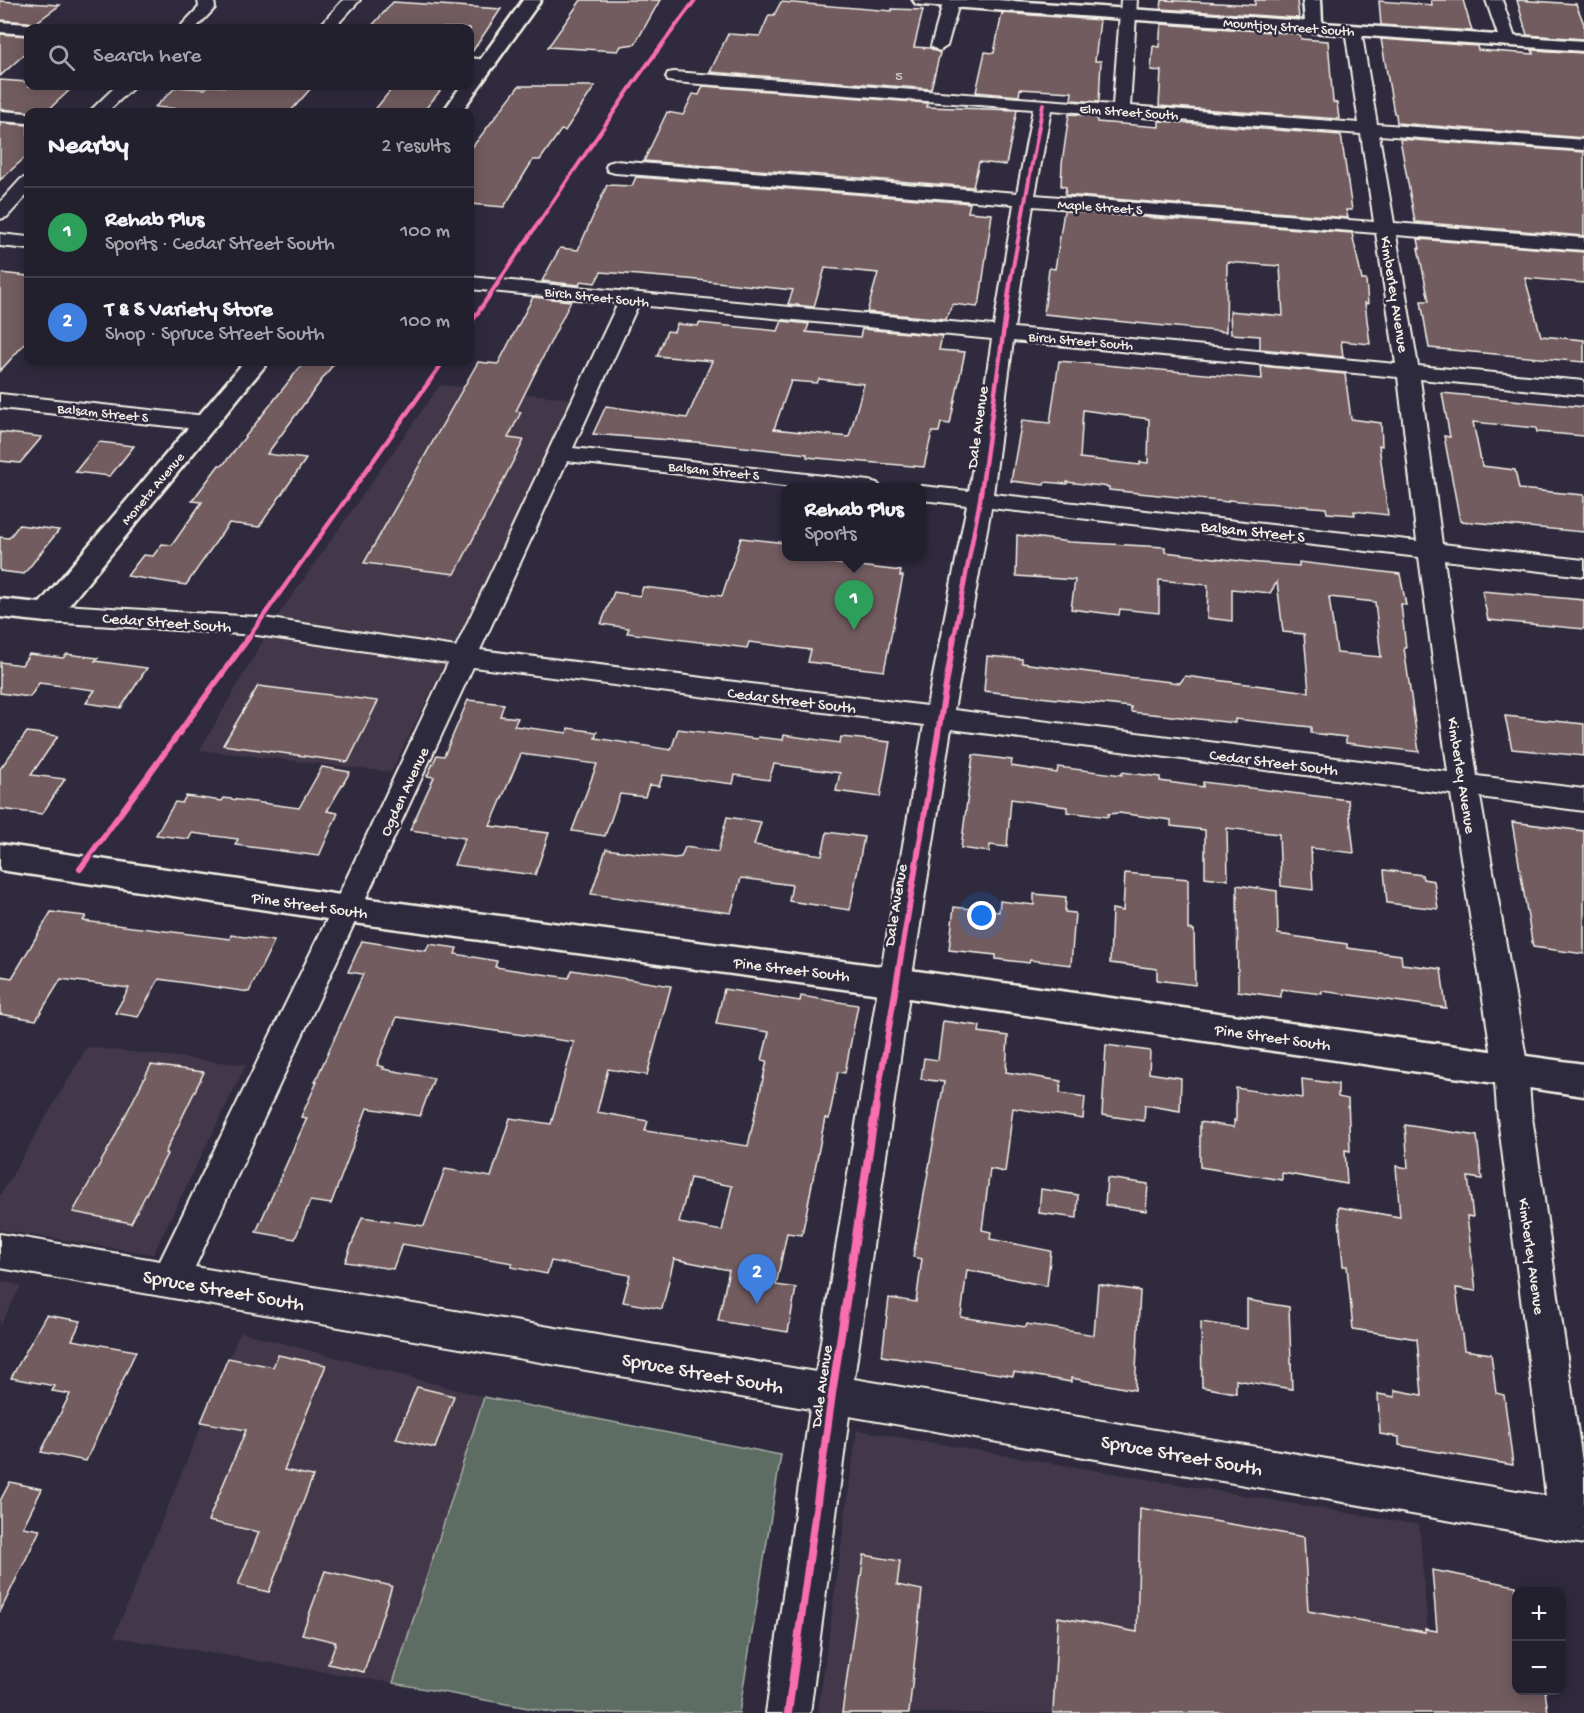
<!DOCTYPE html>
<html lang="en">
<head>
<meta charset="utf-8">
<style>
	:root { --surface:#23202e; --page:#2f2d3a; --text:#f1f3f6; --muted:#a3a3aa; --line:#403e4a; --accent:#bca0f2 }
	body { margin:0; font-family:"Gochi Hand",sans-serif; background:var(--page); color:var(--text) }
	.controls { position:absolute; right:18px; bottom:18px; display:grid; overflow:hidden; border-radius:12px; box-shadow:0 3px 15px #0003 }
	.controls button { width:54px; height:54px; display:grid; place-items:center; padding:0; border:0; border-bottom:2px solid var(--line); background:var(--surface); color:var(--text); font:30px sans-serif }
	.you { position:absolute; left:982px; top:916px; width:21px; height:21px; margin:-15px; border:4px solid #fff; border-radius:50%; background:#1a73e8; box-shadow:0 0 0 9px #1a73e833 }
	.badge { display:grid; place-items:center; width:39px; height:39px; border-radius:50%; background:var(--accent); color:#fff; font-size:20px; font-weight:700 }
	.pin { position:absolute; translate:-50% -50px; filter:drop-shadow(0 2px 3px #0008) }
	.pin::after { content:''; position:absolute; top:32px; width:21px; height:18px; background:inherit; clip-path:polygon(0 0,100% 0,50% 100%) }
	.popup { position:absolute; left:782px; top:483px; width:144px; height:78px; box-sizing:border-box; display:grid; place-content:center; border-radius:12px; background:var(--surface); filter:drop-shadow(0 2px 4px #0005); font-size:20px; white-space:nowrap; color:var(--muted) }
	.popup b { font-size:22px; color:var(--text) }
	.popup::after { content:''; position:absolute; left:50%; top:100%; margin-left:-12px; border:12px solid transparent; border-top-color:var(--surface) }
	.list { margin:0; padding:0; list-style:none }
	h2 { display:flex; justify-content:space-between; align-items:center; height:78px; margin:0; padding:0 24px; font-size:26px }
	h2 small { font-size:20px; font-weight:400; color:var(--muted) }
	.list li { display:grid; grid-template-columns:39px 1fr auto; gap:18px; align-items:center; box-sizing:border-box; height:90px; padding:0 24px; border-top:2px solid var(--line) }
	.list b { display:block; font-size:22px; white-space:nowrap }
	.list p { margin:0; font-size:20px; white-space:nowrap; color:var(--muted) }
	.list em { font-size:20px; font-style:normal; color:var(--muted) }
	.icon { flex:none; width:33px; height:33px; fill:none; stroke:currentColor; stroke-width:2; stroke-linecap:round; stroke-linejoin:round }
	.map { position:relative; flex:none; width:1584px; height:1713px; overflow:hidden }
	.search { position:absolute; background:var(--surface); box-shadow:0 3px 15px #0003; left:24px; top:24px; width:450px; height:66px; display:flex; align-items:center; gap:15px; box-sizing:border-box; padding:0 21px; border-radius:12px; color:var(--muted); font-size:22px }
	.panel { position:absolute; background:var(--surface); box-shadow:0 3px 15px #0003; left:24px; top:108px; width:450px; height:258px; border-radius:12px }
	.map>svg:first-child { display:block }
	.built { fill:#433948 }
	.green { fill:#5d6d64; stroke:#a8afa6; stroke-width:1.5 }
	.building { fill:#725c61; stroke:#f4f1e8; stroke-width:1.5; fill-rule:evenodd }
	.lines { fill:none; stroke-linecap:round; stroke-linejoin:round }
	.street-casing { stroke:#f4f1e8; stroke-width:4 }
	.secondary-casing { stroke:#f4f1e8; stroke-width:5 }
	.street { fill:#2f2a3d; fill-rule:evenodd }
	.secondary { fill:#2f2a3d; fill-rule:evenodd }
	.cycleway-far3-casing { stroke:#2f2a3d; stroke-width:6 }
	.cycleway-far2-casing { stroke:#2f2a3d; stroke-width:8 }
	.cycleway-far1-casing { stroke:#2f2a3d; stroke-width:10 }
	.cycleway-casing { stroke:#2f2a3d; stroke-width:11 }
	.cycleway-far3 { stroke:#f96db3; stroke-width:4 }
	.cycleway-far2 { stroke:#f96db3; stroke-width:4.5 }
	.cycleway-far1 { stroke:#f96db3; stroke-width:6 }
	.cycleway { stroke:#f96db3; stroke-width:8 }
	.labels { text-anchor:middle; stroke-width:5; stroke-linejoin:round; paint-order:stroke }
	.far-street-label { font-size:14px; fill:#f4f1e8; stroke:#2f2a3d }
	.number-label { font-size:14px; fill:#d4ccc6 }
	.street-label { font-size:16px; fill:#f4f1e8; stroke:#2f2a3d }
	.near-street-label { font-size:20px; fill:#f4f1e8; stroke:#2f2a3d }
</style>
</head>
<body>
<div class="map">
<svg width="1584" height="1713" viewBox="0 0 1584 1713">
	<rect width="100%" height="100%" fill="#2f2a3d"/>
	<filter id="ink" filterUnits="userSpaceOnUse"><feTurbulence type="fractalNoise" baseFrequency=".0167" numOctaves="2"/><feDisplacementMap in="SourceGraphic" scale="12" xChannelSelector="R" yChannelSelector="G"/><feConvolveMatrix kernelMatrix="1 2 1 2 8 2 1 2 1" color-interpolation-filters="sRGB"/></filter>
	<g filter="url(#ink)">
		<!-- built -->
		<g class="built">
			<polygon points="440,385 576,399 391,772 200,750 275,620"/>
			<polygon points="87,1047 246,1065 153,1254 0,1230 0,1196"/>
			<polygon points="0,1280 21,1286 0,1326"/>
			<polygon points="240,1332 484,1397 393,1683 114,1637"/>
			<polygon points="857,1430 1419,1525 1435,1713 818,1713"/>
		</g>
		<!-- green -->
		<polygon class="green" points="484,1397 781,1455 739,1713 555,1713 393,1683"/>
		<!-- building -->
		<g class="building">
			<polygon points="581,0 660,0 635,44 621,46 618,51 548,47"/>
			<polygon points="1162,0 1255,5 1255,0 1297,0 1299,18 1161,9"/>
			<polygon points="1431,0 1463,0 1472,31 1381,25 1379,1 1432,5"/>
			<polygon points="1517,0 1576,4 1584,24 1584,39 1527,35"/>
			<polygon points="0,1 14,2 60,5 34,24 28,22 0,20"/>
			<polygon points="393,2 501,9 470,55 470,28 370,28"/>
			<polygon points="781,2 892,11 892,9 923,10 914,47 930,48 940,53 931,89 710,72 728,34 760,36 769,15 774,15"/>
			<polygon points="1002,13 1100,20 1095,61 1101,61 1099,102 1071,100 1072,92 1020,89 1019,96 976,92 985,52 994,53"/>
			<polygon points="1161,24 1300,34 1301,39 1328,41 1333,102 1337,103 1339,119 1159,106 1161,71 1151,70 1153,46 1159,47"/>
			<polygon points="0,34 28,36 28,51 0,76"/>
			<polygon points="1381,39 1477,46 1478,50 1534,54 1532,50 1584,53 1584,138 1397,123 1396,114 1394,113"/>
			<polygon points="0,80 28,82 28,86 74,86 46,112 30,112 0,109"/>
			<polygon points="208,86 242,87 313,86 290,112 217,112 155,107 176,87 205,89"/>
			<polygon points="394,86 444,86 423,112 373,112"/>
			<polygon points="519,86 595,86 565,131 561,130 540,160 533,160 504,207 470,204 470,150"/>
			<polygon points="703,86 927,103 927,107 1017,110 1006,165 979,162 973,187 644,161 667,112 683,115 693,94 699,95"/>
			<polygon points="1069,114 1097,116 1097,122 1159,127 1159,121 1341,135 1352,210 1346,210 1348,218 1065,195 1066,187 1061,186 1062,164"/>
			<polygon points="0,123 28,125 28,155 0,180"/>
			<polygon points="1400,139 1584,152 1584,236 1415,222"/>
			<polygon points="636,177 970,203 968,212 992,214 980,300 977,307 953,304 946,319 867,312 878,273 825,268 814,307 788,304 793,290 688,279 601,272 595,283 581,281 579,285 542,281 560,248 578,250 607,185 632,186"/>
			<polygon points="1064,211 1352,233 1362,280 1366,280 1368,304 1365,303 1370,344 1341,341 1343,357 1260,349 1260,336 1231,334 1230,311 1283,316 1280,266 1227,262 1226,332 1044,314 1049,268 1055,269"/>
			<polygon points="1418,239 1584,252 1584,283 1525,278 1541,336 1584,340 1584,362 1429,348 1421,301 1429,301 1418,248 1420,249"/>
			<polygon points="0,273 28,276 28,340 0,371"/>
			<polygon points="533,297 571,301 516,411 521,412 508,438 524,440 455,574 364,563 478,362 498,364"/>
			<path d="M782,321L809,324L806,332L860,337L862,329L942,336L939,350L965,352L950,424L941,423L939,432H932L924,467L828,459L807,457V454L708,443L593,434L606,406L687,418L712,361L657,356L667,331L674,332L677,324L698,326L699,323L778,331ZM819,379L864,384L849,437L774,429L791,381L817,383Z"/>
			<path d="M1059,361L1262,379L1261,366L1345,374L1351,419L1381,423L1382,446L1379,445L1388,515L1354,511L1355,515L1327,513L1326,508L1228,500V502L1109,490V487L1067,482V484L1045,482L1044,485L1011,481L1022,420L1050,423ZM1083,410L1149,419L1148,463L1140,462V465L1080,458Z"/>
			<polygon points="304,362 335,362 267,454 306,459 259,527 229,523 186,585 127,576 143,555 153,556 162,544 172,545 202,502 192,501 219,465 223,465"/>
			<polygon points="1442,393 1584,407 1584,436 1537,432 1536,428 1473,422 1482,466 1515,470 1519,489 1584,495 1584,532 1460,521 1444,436 1450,437"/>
			<polygon points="0,432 42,437 20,463 0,461"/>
			<polygon points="99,442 134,446 110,476 75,472"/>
			<polygon points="19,525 59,530 24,574 0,571 0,537 9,538"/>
			<path d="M1017,535L1070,542L1165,547V552L1249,562L1299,566V562L1400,574L1406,605L1401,604L1406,648H1404L1419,752L1346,743V737L1311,733V727L1235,719V723L1162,715L1131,712V707L984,691L987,656L1022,659V663L1126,677L1180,683L1185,676L1309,692L1304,634L1283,632L1277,582L1270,593L1232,589V621L1207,618L1208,585L1159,580V613L1120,609L1119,615L1071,609L1075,580L1016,576ZM1329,597L1375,602L1381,657L1337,653Z"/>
			<polygon points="741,538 786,543 786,556 817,556 816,561 901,571 900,576 903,576 884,671 808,662 811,650 749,642 747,648 627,633 629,628 601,624 614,592 640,596 643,587 722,596"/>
			<polygon points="1482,591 1584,600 1584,629 1488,620"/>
			<polygon points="29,654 63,658 67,654 98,658 95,661 147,668 121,708 86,703 95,690 39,683 30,697 0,693 0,662 22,665"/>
			<polygon points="258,686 378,701 348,762 223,745"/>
			<polygon points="468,700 504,704 500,716 518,718 514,726 567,733 568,728 597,732 595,738 671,750 678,729 757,739 758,737 783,740 784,735 840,743 841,737 890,742 880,797 836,791 840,773 774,764 769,780 735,775 733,784 663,775 659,786 649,785 645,797 620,794 605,836 572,831 597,764 521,754 490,826 549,833 535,875 454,865 465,838 410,830 434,777 427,776 437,755 444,756"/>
			<polygon points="1505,716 1584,724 1584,756 1512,749"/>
			<polygon points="27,732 58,736 31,775 65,779 42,814 0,809 0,769"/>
			<polygon points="973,755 1012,760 1011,766 1057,773 1058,767 1122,775 1122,772 1160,777 1160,781 1203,787 1203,782 1348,800 1354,853 1311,848 1313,890 1281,886 1279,834 1227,828 1228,880 1205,877 1205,830 1171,826 1171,820 1119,813 1108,814 1108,817 1067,812 1067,807 1011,799 1007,847 990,845 989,852 961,848"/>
			<polygon points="322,767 350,772 327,811 338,813 319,856 235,845 238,839 192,833 189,839 156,835 175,802 182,803 186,796 222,801 224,798 299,808"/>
			<polygon points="727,817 761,822 754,845 774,848 822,855 827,832 864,837 850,910 789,901 792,885 741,878 731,913 591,894 606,849 674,858 681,857 685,847 718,852"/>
			<polygon points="1512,822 1584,831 1584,954 1533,947"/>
			<polygon points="1384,870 1422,875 1423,879 1434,881 1438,909 1387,903"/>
			<polygon points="1125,873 1188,879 1188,929 1194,930 1195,985 1157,980 1157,969 1110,963 1112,909 1123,911"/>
			<polygon points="1237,885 1277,891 1278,934 1347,944 1347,948 1401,955 1402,964 1441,969 1446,1008 1322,991 1322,994 1281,989 1281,997 1238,991"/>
			<polygon points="1034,894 1066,897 1065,912 1075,913 1071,965 1030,960 1029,963 996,959 996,955 949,950 954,907 999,912 1000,901 1034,905"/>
			<polygon points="51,912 86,916 83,921 230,939 231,935 274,941 249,992 159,979 138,1017 115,1013 129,988 61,979 36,1020 0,1014 0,976 12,978"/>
			<path d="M362,941L426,951L429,944L457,948L455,954L497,961L495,967L569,978L572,970L671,986L647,1075L608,1069L597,1112L648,1121L645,1131L748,1146L767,1061L762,1060L769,1032L716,1024L724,989L800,1001L801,996L858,1005L845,1073L838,1072L829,1119L825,1118L802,1235L787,1233L776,1285L796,1288L788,1332L718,1321L729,1270L674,1259L662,1309L623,1302L630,1275L551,1261L547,1274L511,1267L513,1263L402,1244L393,1269L345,1262L362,1217L424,1226L445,1169L491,1177L510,1118L551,1124L574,1042L397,1017L377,1065L384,1067L383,1069L434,1078L420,1116L367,1108L331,1204L310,1201L295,1239L256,1232L307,1118L301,1117L317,1082H315L363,974L348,972ZM690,1178L732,1186L722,1231L679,1223Z"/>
			<polygon points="943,1021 980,1026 979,1032 1008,1036 1006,1072 1061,1081 1060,1093 1085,1097 1083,1119 1013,1108 1005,1172 990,1169 982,1230 991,1232 990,1239 1051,1251 1047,1286 967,1270 961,1317 1026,1327 1027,1324 1094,1335 1098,1284 1140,1291 1135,1390 1071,1378 1071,1382 1014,1372 1013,1376 882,1356 889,1298 916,1302 922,1259 913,1257 944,1082 921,1079 924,1058 938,1060"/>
			<polygon points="1106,1045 1150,1051 1149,1073 1181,1078 1180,1111 1145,1105 1144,1121 1102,1115"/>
			<polygon points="151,1065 204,1072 165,1153 167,1154 131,1223 73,1212 111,1144"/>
			<polygon points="1302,1079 1338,1084 1338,1097 1348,1099 1350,1151 1345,1150 1347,1184 1282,1173 1282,1180 1200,1167 1200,1122 1234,1127 1234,1120 1236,1121 1236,1088 1303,1098"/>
			<polygon points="1405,1125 1477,1136 1482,1179 1468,1177 1473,1217 1467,1216 1476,1291 1456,1288 1464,1350 1491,1354 1496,1393 1504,1395 1513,1465 1399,1445 1399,1437 1380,1434 1378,1394 1395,1397 1395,1390 1422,1395 1417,1339 1353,1329 1347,1266 1343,1266 1338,1207 1400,1217 1396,1166 1408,1168"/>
			<polygon points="1107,1178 1148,1184 1146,1211 1105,1205"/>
			<polygon points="1041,1189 1078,1195 1077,1218 1039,1213"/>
			<polygon points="1247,1300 1289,1307 1292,1389 1236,1380 1236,1393 1202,1387 1201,1322 1247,1329"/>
			<polygon points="46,1315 81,1321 72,1340 136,1351 86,1461 41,1452 70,1394 52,1391 55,1386 11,1378"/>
			<polygon points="278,1355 326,1365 284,1470 313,1476 269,1592 238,1585 259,1532 208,1521 246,1430 201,1422 228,1358 273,1367"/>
			<polygon points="417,1387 454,1396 435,1448 396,1439"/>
			<polygon points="10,1482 42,1489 23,1527 40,1530 0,1612 0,1501"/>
			<polygon points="1140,1508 1304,1537 1308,1611 1425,1632 1425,1629 1437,1631 1432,1570 1516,1586 1516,1690 1545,1690 1548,1713 1053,1713 1058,1617 1137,1632"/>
			<polygon points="864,1555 900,1561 897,1585 922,1590 909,1713 842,1713"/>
			<polygon points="325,1571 392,1586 364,1672 328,1664 336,1642 302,1634"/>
		</g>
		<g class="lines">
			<!-- street casing -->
			<g class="street-casing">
				<g id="street">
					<polygon points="198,0 214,0 215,8 196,28 179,28 199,7"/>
					<polygon points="343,0 360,0 334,28 318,28"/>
					<polygon points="944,0 960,0 947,46 939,51 931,46"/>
					<path d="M1121,0H1137L1130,106L1359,123L1345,30L1353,25L1361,30L1377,124L1584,140V150L1379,135L1394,223L1584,238V250L1396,235L1418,366L1584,381V395L1420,379L1442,544L1584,560V576L1444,560L1477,776L1584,789V811L1480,797L1528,1069L1531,1110L1584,1475V1544L849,1416L810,1713H766L810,1409L0,1268V1234L160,1261L332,909L448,663L257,635L47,622L38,619L34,613L38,607L47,604L257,617L456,647L618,303L470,289V277L994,326L1014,204L615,173L608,171L606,167L608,163L615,161L1017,193L1033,109L674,82L668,81L666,77L668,73L674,72L1113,105ZM1051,110L1361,134L1374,222L1035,195ZM1033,206L1376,233L1396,364L1014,328ZM638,305L992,339L969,491L922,486L915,488H922V500L967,505L927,706L480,650L567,461L801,488H881L877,483L869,481L573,448ZM1013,341L1398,377L1417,541L993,494ZM991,508L1419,557L1448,772L954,710ZM473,667L924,725L879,982L816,1372L195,1267ZM951,729L1451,794L1494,1069L1497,1110L1546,1496L854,1379L911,982Z"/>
					<polygon points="1486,0 1502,0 1516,41 1514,44 1508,46 1500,41"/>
					<polygon points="0,22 28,24 36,28 28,28 28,34 0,32"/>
					<polygon points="470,58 494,61 496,65 488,70 470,68"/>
					<polygon points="116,86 135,86 107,112 89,112"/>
					<polygon points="0,111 28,113 28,123 0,121"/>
					<polygon points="28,177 28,194 7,217 0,219 0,202 21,179"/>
					<polygon points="0,234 28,237 28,249 0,246"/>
					<polygon points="0,394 206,416 214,418 217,423 214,428 206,430 0,408"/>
				</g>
			</g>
			<!-- secondary casing -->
			<g class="secondary-casing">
				<g id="secondary">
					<polygon points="523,0 541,0 461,112 443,112 461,86 470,86 470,74"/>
					<polygon points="913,0 997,0 1305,21 1303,0 1321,0 1322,23 1584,41 1584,51 922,5 916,4"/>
					<polygon points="244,362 268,362 57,620 47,622 0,617 0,599 40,603"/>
					<polygon points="0,844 347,896 895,968 1584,1064 1584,1096 895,996 347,922 0,870"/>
				</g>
			</g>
			<!-- street -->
			<use href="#street" class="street"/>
			<!-- secondary -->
			<use href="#secondary" class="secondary"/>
			<!-- cycleway-far3 casing -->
			<g class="cycleway-far3-casing">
				<g id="cycleway-far3">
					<polyline points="501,278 635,81 695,0"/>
					<polyline points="1011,278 1043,104"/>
				</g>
			</g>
			<!-- cycleway-far2 casing -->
			<g class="cycleway-far2-casing">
				<g id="cycleway-far2">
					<polyline points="470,324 502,277"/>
					<polyline points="248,638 443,362"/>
					<polyline points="954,638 980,500 1011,277"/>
				</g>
			</g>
			<!-- cycleway-far1 casing -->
			<g class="cycleway-far1-casing">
				<g id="cycleway-far1">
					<polyline points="80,869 249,637"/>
					<polyline points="876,1106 954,637"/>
				</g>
			</g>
			<!-- cycleway casing -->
			<g class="cycleway-casing">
				<polyline id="cycleway" points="788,1713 832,1394 876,1105"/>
			</g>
			<!-- cycleway-far3 -->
			<use href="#cycleway-far3" class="cycleway-far3"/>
			<!-- cycleway-far2 -->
			<use href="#cycleway-far2" class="cycleway-far2"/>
			<!-- cycleway-far1 -->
			<use href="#cycleway-far1" class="cycleway-far1"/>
			<!-- cycleway -->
			<use href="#cycleway" class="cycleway"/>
		</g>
	</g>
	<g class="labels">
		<!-- far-street labels -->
		<g class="far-street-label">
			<text transform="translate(1289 26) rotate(4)" y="5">Mountjoy Street South</text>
			<text transform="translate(1129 111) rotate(4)" y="5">Elm Street South</text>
			<text transform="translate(1100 206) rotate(4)" y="5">Maple Street S</text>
			<text transform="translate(597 296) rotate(6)" y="5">Birch Street South</text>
			<text transform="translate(1081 340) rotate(5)" y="5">Birch Street South</text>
			<text transform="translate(103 412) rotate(6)" y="5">Balsam Street S</text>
			<text transform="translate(714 470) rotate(6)" y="5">Balsam Street S</text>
			<text transform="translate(152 488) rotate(-50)" y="5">Moneta Avenue</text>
		</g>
		<!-- number labels -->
		<g class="number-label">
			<text x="899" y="80">5</text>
		</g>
		<!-- street labels -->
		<g class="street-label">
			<text transform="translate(1396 294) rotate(81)" y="6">Kimberley Avenue</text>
			<text transform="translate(976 427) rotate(-82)" y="6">Dale Avenue</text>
			<text transform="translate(1253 530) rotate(6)" y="6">Balsam Street S</text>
			<text transform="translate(167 621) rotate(4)" y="6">Cedar Street South</text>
			<text transform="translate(792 699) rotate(7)" y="6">Cedar Street South</text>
			<text transform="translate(1274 761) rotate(7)" y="6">Cedar Street South</text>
			<text transform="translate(1463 775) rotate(81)" y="6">Kimberley Avenue</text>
			<text transform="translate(403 791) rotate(-65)" y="6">Ogden Avenue</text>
			<text transform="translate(310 904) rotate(8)" y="6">Pine Street South</text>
			<text transform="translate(894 905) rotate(-81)" y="6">Dale Avenue</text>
			<text transform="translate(792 968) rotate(7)" y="6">Pine Street South</text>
			<text transform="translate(1273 1036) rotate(8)" y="6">Pine Street South</text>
			<text transform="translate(1533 1256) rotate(82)" y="6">Kimberley Avenue</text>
			<text transform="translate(820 1386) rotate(-82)" y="6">Dale Avenue</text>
		</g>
		<!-- near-street labels -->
		<g class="near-street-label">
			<text transform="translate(224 1289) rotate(10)" y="7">Spruce Street South</text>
			<text transform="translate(703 1372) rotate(10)" y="7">Spruce Street South</text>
			<text transform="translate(1182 1454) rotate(10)" y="7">Spruce Street South</text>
		</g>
	</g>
</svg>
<div class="controls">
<button>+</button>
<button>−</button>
</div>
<div class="you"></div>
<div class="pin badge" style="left:854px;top:630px;background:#2e9e5b">1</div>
<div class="popup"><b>Rehab Plus</b>Sports</div>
<div class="pin badge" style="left:757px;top:1304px;background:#3f7fe0">2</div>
<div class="search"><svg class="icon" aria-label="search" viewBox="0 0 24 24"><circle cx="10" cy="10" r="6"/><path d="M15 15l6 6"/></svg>Search here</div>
<section class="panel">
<h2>Nearby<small>2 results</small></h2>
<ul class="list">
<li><span class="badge" style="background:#2e9e5b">1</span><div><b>Rehab Plus</b><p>Sports · Cedar Street South</p></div><em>100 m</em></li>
<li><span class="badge" style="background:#3f7fe0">2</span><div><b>T &amp; S Variety Store</b><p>Shop · Spruce Street South</p></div><em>100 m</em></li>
</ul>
</section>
</div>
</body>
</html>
